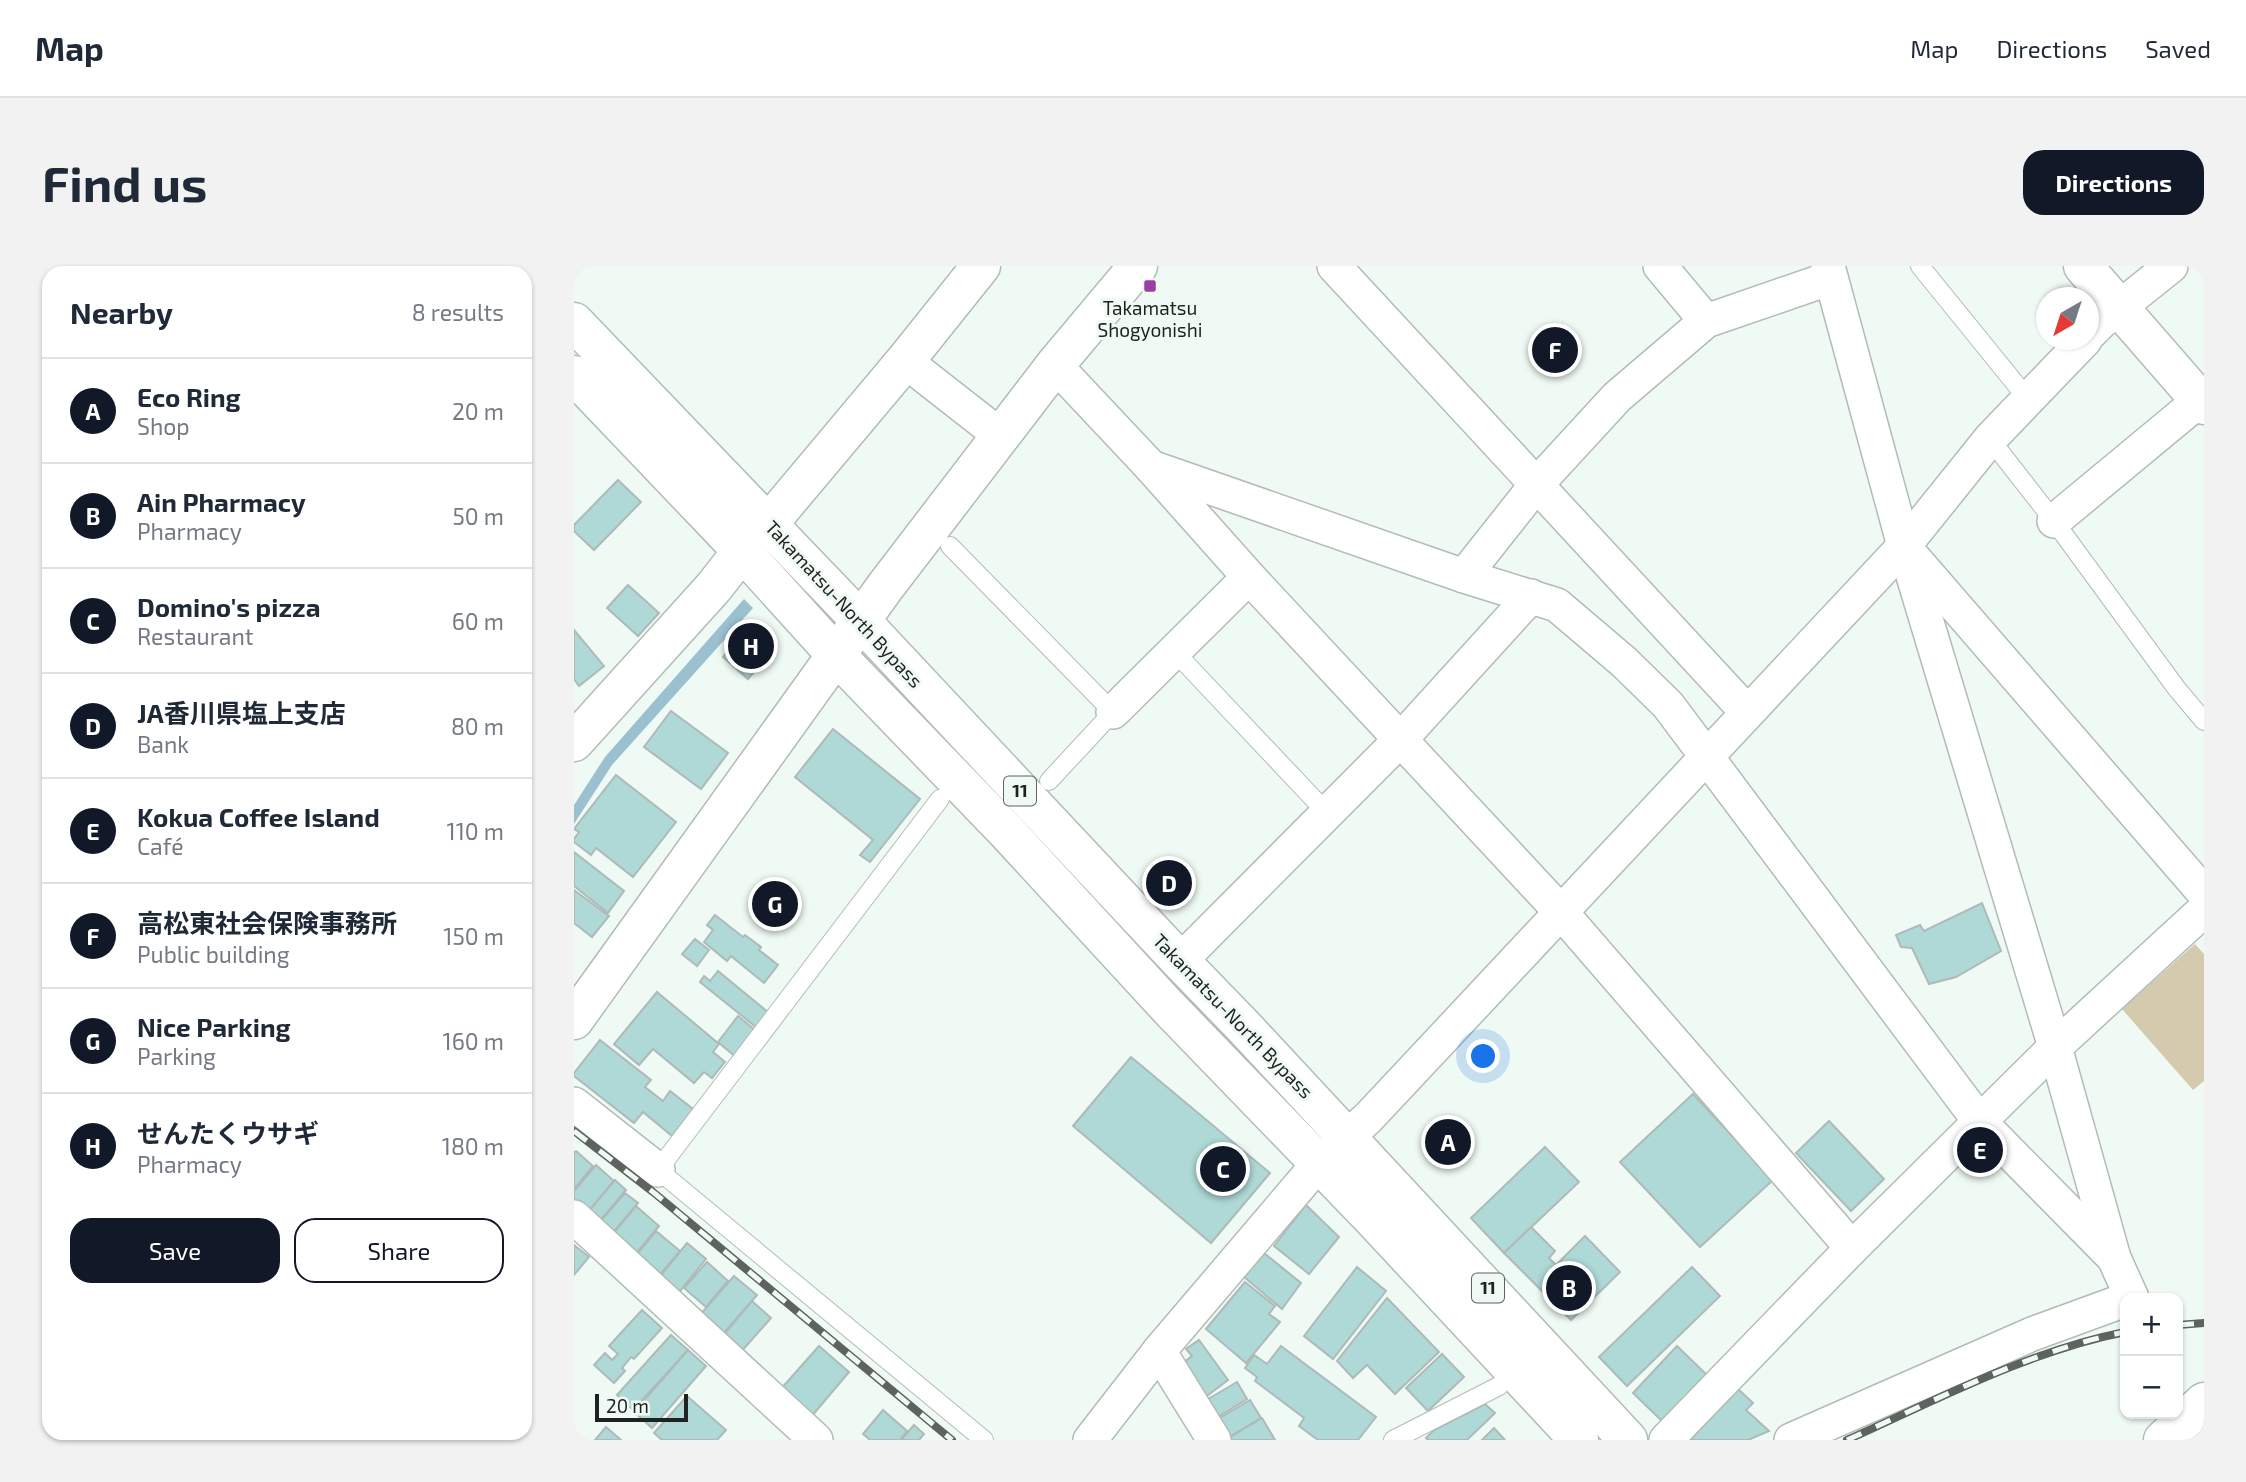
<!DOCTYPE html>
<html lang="en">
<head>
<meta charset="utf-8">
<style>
	:root { --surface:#fff; --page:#f2f2f3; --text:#1f2937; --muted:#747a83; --line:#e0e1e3; --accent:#111827 }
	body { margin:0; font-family:"Exo 2","Noto Sans JP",sans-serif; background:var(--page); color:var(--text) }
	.controls { position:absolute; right:21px; bottom:21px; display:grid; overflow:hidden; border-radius:14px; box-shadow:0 2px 5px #0004 }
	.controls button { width:63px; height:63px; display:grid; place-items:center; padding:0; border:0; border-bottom:2px solid var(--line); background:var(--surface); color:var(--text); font:35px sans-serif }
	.compass { position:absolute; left:1462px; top:21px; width:63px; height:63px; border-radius:50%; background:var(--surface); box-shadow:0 2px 5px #0004; rotate:219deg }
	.scale { position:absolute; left:21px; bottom:18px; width:93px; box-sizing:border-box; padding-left:7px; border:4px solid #1f2220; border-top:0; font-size:19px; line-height:24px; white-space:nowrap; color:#1f2220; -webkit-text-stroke:5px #f0faf4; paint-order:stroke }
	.you { position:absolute; left:910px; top:791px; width:24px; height:24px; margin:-18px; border:5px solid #fff; border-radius:50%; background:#1a73e8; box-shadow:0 0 0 10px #1a73e833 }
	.badge { display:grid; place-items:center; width:46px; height:46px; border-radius:50%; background:var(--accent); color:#fff; font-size:23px; font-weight:700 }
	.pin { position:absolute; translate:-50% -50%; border:4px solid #fff; box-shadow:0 2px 7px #0006 }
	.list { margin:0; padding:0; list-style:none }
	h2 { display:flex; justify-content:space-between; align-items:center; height:91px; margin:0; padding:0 28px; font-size:30px }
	h2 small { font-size:23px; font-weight:400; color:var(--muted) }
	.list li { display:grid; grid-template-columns:46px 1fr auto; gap:21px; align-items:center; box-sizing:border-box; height:105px; padding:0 28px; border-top:2px solid var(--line) }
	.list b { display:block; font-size:26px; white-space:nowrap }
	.list p { margin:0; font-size:23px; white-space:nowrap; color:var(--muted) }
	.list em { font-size:23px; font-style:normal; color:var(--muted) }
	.actions { display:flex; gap:14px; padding:21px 28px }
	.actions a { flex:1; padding:16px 0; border:2px solid var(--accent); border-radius:21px; text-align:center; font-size:24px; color:var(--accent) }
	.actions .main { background:var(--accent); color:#fff }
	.map { position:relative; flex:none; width:1630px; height:1174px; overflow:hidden; border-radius:21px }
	header { display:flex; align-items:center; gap:42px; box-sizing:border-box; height:98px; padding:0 35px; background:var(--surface); border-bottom:2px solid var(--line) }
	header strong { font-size:33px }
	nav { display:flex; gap:38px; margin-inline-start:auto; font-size:24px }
	.intro { display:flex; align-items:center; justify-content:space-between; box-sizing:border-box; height:168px; padding:0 42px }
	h1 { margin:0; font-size:49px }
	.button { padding:18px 32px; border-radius:21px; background:var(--accent); color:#fff; font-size:24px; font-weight:700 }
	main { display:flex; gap:42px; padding:0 42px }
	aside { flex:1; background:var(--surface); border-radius:21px; box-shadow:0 2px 5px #0004 }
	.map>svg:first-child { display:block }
	.green { fill:#d4caae }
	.water { fill:#9bc0cf }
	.building { fill:#aed9d6; stroke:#aebab9; stroke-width:2 }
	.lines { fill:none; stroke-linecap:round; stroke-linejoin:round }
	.lane-casing { stroke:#b2bcb5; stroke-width:20 }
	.street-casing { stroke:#b2bcb5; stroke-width:36 }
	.secondary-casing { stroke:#b2bcb5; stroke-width:41 }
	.highway-casing { stroke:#b2bcb5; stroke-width:41 }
	.lane { stroke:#fff; stroke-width:18 }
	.street { stroke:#fff; stroke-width:33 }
	.secondary { stroke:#fff; stroke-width:38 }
	.highway { stroke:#fff; stroke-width:38 }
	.rail-casing { stroke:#5e6360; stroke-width:8 }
	.rail { stroke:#f0faf4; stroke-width:5; stroke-dasharray:16; stroke-linecap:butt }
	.poi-dot { fill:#9d3ca3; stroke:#f0faf4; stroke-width:2.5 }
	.labels { text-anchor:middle; stroke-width:6; stroke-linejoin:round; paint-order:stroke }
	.shield { fill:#f0faf4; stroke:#5e6360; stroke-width:2 }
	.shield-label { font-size:18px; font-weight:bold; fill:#1f2220 }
	.poi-label { font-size:19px; fill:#1f2220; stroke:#f0faf4 }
	.street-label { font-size:19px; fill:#1f2220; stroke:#f0faf4 }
</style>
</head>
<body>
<header>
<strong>Map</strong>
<nav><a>Map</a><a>Directions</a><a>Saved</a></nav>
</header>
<div class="intro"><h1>Find us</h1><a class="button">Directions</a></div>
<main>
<aside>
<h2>Nearby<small>8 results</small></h2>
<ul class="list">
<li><span class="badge">A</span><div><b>Eco Ring</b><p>Shop</p></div><em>20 m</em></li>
<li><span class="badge">B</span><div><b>Ain Pharmacy</b><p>Pharmacy</p></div><em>50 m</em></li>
<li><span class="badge">C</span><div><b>Domino's pizza</b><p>Restaurant</p></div><em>60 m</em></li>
<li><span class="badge">D</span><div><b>JA香川県塩上支店</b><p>Bank</p></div><em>80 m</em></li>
<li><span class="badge">E</span><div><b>Kokua Coffee Island</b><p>Café</p></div><em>110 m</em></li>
<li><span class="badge">F</span><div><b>高松東社会保険事務所</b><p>Public building</p></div><em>150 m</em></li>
<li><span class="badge">G</span><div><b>Nice Parking</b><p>Parking</p></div><em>160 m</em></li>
<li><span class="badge">H</span><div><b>せんたくウサギ</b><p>Pharmacy</p></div><em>180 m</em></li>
</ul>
<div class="actions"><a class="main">Save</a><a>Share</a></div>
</aside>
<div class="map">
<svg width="1630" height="1174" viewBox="0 0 1630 1174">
	<rect width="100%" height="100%" fill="#f0faf4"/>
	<!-- green -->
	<polygon class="green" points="1621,678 1630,688 1630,815 1619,824 1548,743"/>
	<!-- water -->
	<polygon class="water" points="170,333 179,342 38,499 0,558 0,539 31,491"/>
	<!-- building -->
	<g class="building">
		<polygon points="44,214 67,236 20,284 0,265 0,259"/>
		<polygon points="54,319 85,347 64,370 33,342"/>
		<polygon points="178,357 203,378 174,413 149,391"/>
		<polygon points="0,364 30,400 5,420 0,413"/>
		<polygon points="97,445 154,487 127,523 70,481"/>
		<polygon points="259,463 346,533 296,596 286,589 299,574 221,511"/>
		<polygon points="42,509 102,556 59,611 22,582 17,589 0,576 0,573 5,566 0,563"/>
		<polygon points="0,586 50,625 34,647 0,620"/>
		<polygon points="0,624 35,650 18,671 0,657"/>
		<polygon points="1408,637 1427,685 1382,711 1355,718 1338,682 1327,681 1322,669 1346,659 1350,665"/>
		<polygon points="141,649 169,671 171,669 187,681 185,684 204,699 190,717 157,690 153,695 130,676 139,664 133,659"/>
		<polygon points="121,673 135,684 123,700 108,688"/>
		<polygon points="144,705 195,747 183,762 126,716 130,710 136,715"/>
		<polygon points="83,726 145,778 139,786 151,796 138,812 130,806 120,817 79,783 65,799 40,778"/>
		<polygon points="164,750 182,765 163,792 144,776"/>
		<polygon points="26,774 77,814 71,821 89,835 96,825 119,843 98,870 69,846 60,857 0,810 0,807"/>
		<polygon points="557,791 696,907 637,977 499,860"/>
		<polygon points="1119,828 1199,914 1126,981 1046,896"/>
		<polygon points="1255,855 1310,913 1277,945 1222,887"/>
		<polygon points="971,881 1005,916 930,987 897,952"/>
		<polygon points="2,885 19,900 0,923 0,887"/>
		<polygon points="22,899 40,915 15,945 0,933 0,925"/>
		<polygon points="41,914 52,924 25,956 14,946"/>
		<polygon points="51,927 64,937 37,969 24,958"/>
		<polygon points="732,939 765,971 735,1008 700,980"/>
		<polygon points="62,940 85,960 60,990 37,970"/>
		<polygon points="957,961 981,985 975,992 982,999 1011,970 1046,1006 997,1054 930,987"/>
		<polygon points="82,965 106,985 84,1011 60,992"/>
		<polygon points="113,977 132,993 103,1029 84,1013"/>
		<polygon points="0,979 15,991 0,1009"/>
		<polygon points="690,987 727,1017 708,1043 670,1011"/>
		<polygon points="133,996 154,1015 132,1041 110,1022"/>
		<polygon points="783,1001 812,1025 759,1093 730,1070"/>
		<polygon points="1118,1001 1146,1030 1053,1120 1025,1091"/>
		<polygon points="160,1010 183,1029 149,1068 126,1049"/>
		<polygon points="671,1016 701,1040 695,1048 706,1056 672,1097 632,1063"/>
		<polygon points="813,1032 865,1086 821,1128 793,1099 779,1112 763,1095"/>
		<polygon points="178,1035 197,1052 166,1087 147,1072"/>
		<polygon points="68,1044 88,1062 60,1093 57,1091 48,1102 51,1105 40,1117 20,1099 31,1087 38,1094 44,1088 35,1080"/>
		<polygon points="97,1069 114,1084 59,1144 43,1129"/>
		<polygon points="625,1074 654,1114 630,1132 606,1099 618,1090 612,1083"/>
		<polygon points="245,1080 275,1106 237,1151 206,1124"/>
		<polygon points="707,1080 802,1151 784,1174 744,1174 725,1160 730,1152 681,1115 683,1111 671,1102 680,1089 693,1098"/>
		<polygon points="1103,1080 1134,1110 1090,1157 1059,1127"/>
		<polygon points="114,1084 132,1100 78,1162 60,1146"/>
		<polygon points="868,1088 890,1111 854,1145 832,1122"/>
		<polygon points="663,1116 673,1133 639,1154 629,1136"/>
		<polygon points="1163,1122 1179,1137 1172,1144 1195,1165 1174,1174 1116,1174"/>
		<polygon points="113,1130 152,1164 143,1174 88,1174 80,1167"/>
		<polygon points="676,1134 687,1152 650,1174 639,1156"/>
		<polygon points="911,1138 921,1147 893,1174 854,1174 852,1172 860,1164"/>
		<polygon points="309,1144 333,1165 326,1174 296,1174 289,1168"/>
		<polygon points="688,1152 701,1174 651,1174"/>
		<polygon points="340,1159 350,1168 345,1174 327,1174"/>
		<polygon points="32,1161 47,1174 21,1174"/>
		<polygon points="920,1162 931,1174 908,1174"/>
	</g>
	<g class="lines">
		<!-- lane casing -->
		<g class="lane-casing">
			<g id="lane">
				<polyline points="1346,0 1453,132"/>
				<polyline points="1416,173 1480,255 1603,423 1630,455"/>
				<polyline points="376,280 539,446 475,515"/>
				<polyline points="601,386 753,547"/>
				<polyline points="366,533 84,904 410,1174"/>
				<polyline points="819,1174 925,1120"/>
			</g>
		</g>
		<!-- street casing -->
		<g class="street-casing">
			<g id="street">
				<polyline points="760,0 1173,446"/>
				<polyline points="1086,0 1132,55"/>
				<polyline points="1254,0 1330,280 1481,781 1540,992 1558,1032"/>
				<polyline points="1514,69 1527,56 1597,0"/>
				<polyline points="331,95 427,170"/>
				<polyline points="481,99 577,201 675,311 986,645 1278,982"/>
				<polyline points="577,201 890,310 983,339 1050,396 1094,439 1406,856 1540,992"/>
				<polyline points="1480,255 1626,134"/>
				<polyline points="1338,290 1630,627"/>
				<polyline points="890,310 962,219 1043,131 1132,55 1257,12"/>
				<polyline points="539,446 675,311"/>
				<polyline points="606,695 827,473 957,330"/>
				<polyline points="0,838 84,904"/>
				<polyline points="0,951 242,1174"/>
				<polyline points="585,1085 640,1174"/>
				<polyline points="516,1174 585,1085 745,897 795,851 1330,280 1416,173 1511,74"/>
				<polyline points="1092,1174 1278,982 1481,781 1630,644"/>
				<polyline points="1217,1174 1458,1068 1551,1034"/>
			</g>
		</g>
		<!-- secondary casing -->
		<g class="secondary-casing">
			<g id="secondary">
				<polyline points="1509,0 1630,139"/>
				<polyline points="195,257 331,95 407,0"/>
				<polyline points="0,476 140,321 168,285"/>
				<polyline points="0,754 311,321 481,99 564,0"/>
				<polyline points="1589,1174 1630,1136"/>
			</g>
		</g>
		<!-- highway casing -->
		<g class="highway-casing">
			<g id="highway">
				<polyline points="0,56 287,355 606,695 670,761 1054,1174"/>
				<polyline points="0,109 168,285 263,390 432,565 595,742 798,952 1005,1174"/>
			</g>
		</g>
		<!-- lane -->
		<use href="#lane" class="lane"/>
		<!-- street -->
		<use href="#street" class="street"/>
		<!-- secondary -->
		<use href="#secondary" class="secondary"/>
		<!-- highway -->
		<use href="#highway" class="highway"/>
		<!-- rail casing -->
		<g class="rail-casing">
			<g id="rail">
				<polyline points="0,865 79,926 378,1174"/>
				<polyline points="1604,1059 1630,1057"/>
				<path d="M1273,1174C1362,1134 1455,1085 1551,1066"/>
			</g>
		</g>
		<!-- rail -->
		<use href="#rail" class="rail"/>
	</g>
	<!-- markers -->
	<rect class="poi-dot" x="569" y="13" width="14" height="14" rx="3.5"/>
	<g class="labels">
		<!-- shield labels -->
		<g class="shield">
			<rect x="430" y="510.5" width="32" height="29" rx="5"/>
			<rect x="898" y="1007.5" width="32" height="29" rx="5"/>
		</g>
		<g class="shield-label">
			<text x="446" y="531">11</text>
			<text x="914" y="1028">11</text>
		</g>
		<!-- poi labels -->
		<g class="poi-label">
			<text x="576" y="49">Takamatsu<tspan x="576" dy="22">Shogyonishi</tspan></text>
		</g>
		<!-- street labels -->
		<g class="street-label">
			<text transform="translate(270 338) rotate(47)" y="7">Takamatsu-North Bypass</text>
			<text transform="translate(659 750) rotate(46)" y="7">Takamatsu-North Bypass</text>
		</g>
	</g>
</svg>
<div class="controls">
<button>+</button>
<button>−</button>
</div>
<svg class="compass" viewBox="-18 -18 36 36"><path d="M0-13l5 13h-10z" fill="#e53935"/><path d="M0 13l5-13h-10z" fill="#747a83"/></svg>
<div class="scale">20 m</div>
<div class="you"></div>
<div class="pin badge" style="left:874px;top:876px">A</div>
<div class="pin badge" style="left:995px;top:1022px">B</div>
<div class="pin badge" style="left:649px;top:903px">C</div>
<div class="pin badge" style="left:595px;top:617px">D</div>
<div class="pin badge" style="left:1406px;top:884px">E</div>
<div class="pin badge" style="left:981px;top:84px">F</div>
<div class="pin badge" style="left:201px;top:638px">G</div>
<div class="pin badge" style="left:177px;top:380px">H</div>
</div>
</main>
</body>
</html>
